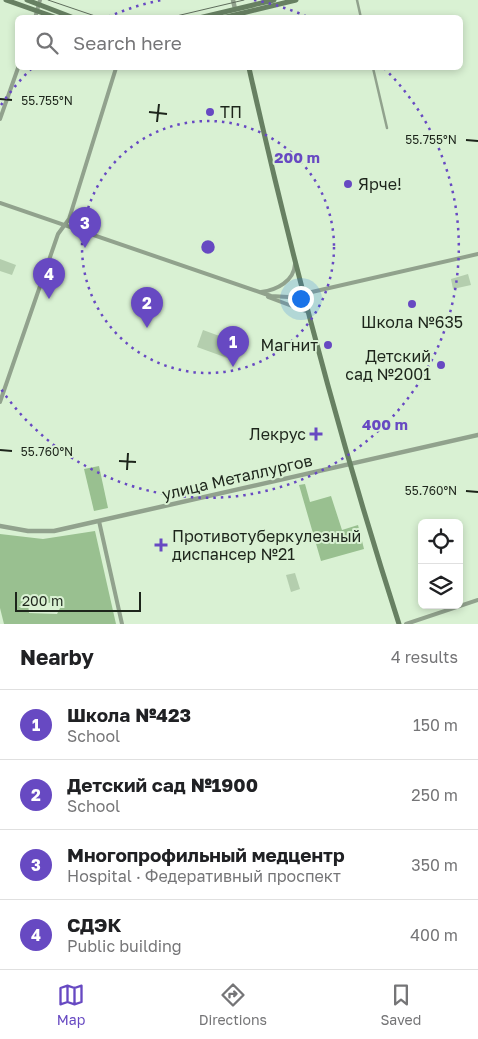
<!DOCTYPE html>
<html lang="en">
<head>
<meta charset="utf-8">
<style>
	:root { --surface:#fff; --page:#f6f6f6; --text:#202124; --muted:#757577; --line:#e0e0e0; --accent:#6749c2 }
	body { margin:0; font-family:"Golos Text",sans-serif; background:var(--page); color:var(--text) }
	.controls { position:absolute; right:15px; bottom:15px; display:grid; overflow:hidden; border-radius:8px; box-shadow:0 2px 8px #0003 }
	.controls button { width:45px; height:45px; display:grid; place-items:center; padding:0; border:0; border-bottom:1px solid var(--line); background:var(--surface); color:var(--text); font:25px sans-serif }
	.scale { position:absolute; left:15px; bottom:12px; width:126px; box-sizing:border-box; padding-left:5px; border:2px solid #1d251b; border-top:0; font-size:14px; line-height:18px; white-space:nowrap; color:#1d251b; -webkit-text-stroke:4px #d9f1d3; paint-order:stroke }
	.you { position:absolute; left:300px; top:298px; width:18px; height:18px; margin:-12px; border:4px solid #fff; border-radius:50%; background:#1a73e8; box-shadow:0 0 0 8px #1a73e833 }
	.badge { display:grid; place-items:center; width:32px; height:32px; border-radius:50%; background:var(--accent); color:#fff; font-size:16px; font-weight:700 }
	.pin { position:absolute; translate:-50% -41px; filter:drop-shadow(0 1px 2px #0008) }
	.pin::after { content:''; position:absolute; top:26px; width:18px; height:15px; background:inherit; clip-path:polygon(0 0,100% 0,50% 100%) }
	.list { margin:0; padding:0; list-style:none }
	h2 { display:flex; justify-content:space-between; align-items:center; height:65px; margin:0; padding:0 20px; font-size:21px }
	h2 small { font-size:16px; font-weight:400; color:var(--muted) }
	.list li { display:grid; grid-template-columns:32px 1fr auto; gap:15px; align-items:center; box-sizing:border-box; height:70px; padding:0 20px; border-top:1px solid var(--line) }
	.list b { display:block; font-size:19px; white-space:nowrap }
	.list p { margin:0; font-size:16px; white-space:nowrap; color:var(--muted) }
	.list em { font-size:16px; font-style:normal; color:var(--muted) }
	.icon { flex:none; width:28px; height:28px; fill:none; stroke:currentColor; stroke-width:2; stroke-linecap:round; stroke-linejoin:round }
	.map { position:relative; flex:none; width:478px; height:624px; overflow:hidden }
	.search { position:absolute; background:var(--surface); box-shadow:0 2px 8px #0003; left:15px; right:15px; top:15px; height:55px; display:flex; align-items:center; gap:12px; box-sizing:border-box; padding:0 18px; border-radius:8px; color:var(--muted); font-size:19px }
	.sheet { height:345px; background:var(--surface) }
	nav { display:flex; justify-content:space-around; align-items:center; box-sizing:border-box; height:70px; border-top:1px solid var(--line); background:var(--surface); font-size:14px; color:var(--muted) }
	nav a { display:grid; justify-items:center; gap:2px }
	nav .on { color:var(--accent) }
	.map>svg:first-child { display:block }
	.green { fill:#b4ceae }
	.forest { fill:#99c090; fill-rule:evenodd }
	.lines { fill:none; stroke-linecap:round; stroke-linejoin:round }
	.pedestrian { stroke:#91a28d; stroke-width:2.5 }
	.minor { stroke:#91a28d; stroke-width:4 }
	.tertiary { stroke:#91a28d; stroke-width:4.5 }
	.secondary { stroke:#678062; stroke-width:5 }
	.tram { stroke:#5e6c5b; stroke-width:1 }
	.ticks { fill:none; stroke:#1d251b; stroke-width:2 }
	.ring { fill:none; stroke:#6749c2; stroke-width:2.5; stroke-dasharray:2.5 5 }
	.poi-dot { fill:#6749c2; stroke:#d9f1d3; stroke-width:2 }
	.labels { text-anchor:middle; stroke-width:4; stroke-linejoin:round; paint-order:stroke }
	.poi-label { font-size:16px; fill:#1d251b; stroke:#d9f1d3; text-anchor:start }
	.street-label { font-size:16px; fill:#1d251b; stroke:#d9f1d3 }
	.ticks-label { font-size:12px; text-anchor:middle; fill:#1d251b; stroke:#d9f1d3; stroke-width:4; stroke-linejoin:round; paint-order:stroke }
	.centre { fill:#6749c2; stroke:#d9f1d3; stroke-width:2.5 }
	.ring-label { font-size:15px; text-anchor:middle; font-weight:bold; fill:#6749c2; stroke:#d9f1d3; stroke-width:4; stroke-linejoin:round; paint-order:stroke }
</style>
</head>
<body>
<div class="map">
<svg width="478" height="624" viewBox="0 0 478 624">
	<rect width="100%" height="100%" fill="#d9f1d3"/>
	<!-- green -->
	<g class="green">
		<polygon points="0,259 16,265 12,275 0,271"/>
		<polygon points="468,274 471,285 453,289 451,279"/>
		<polygon points="203,330 236,342 230,359 197,347"/>
		<polygon points="295,573 300,589 291,592 286,575"/>
	</g>
	<!-- forest -->
	<g class="forest">
		<polygon points="99,466 108,508 94,511 84,469"/>
		<polygon points="305,484 310,502 331,496 342,530 358,525 364,549 321,561 299,485"/>
		<path d="M95,531L116,624H4L0,608V534L43,539ZM27,594L46,603L63,602L57,614L29,613Z"/>
	</g>
	<g class="lines">
		<!-- pedestrian -->
		<g class="pedestrian">
			<polyline points="357,0 361,18"/>
			<polyline points="373,68 387,128"/>
		</g>
		<!-- minor -->
		<g class="minor">
			<polyline points="35,18 40,0"/>
			<polyline points="0,119 18,68"/>
			<polyline points="0,203 271,296 288,297 303,294 478,254"/>
			<path d="M261,292C277,290 294,281 295,264"/>
			<polyline points="268,297 308,312"/>
			<polyline points="0,402 58,234 69,219 116,68"/>
			<polyline points="99,521 122,624"/>
			<polyline points="406,624 478,600"/>
		</g>
		<!-- tertiary -->
		<g class="tertiary">
			<polyline points="233,0 235,9"/>
			<polyline points="0,526 28,531 54,531 478,435"/>
		</g>
		<!-- secondary -->
		<g class="secondary">
			<polyline points="6,0 57,18"/>
			<polyline points="27,0 74,18"/>
			<polyline points="199,18 274,0"/>
			<polyline points="222,18 296,0"/>
			<path d="M249,68C291,255 340,441 399,624"/>
		</g>
		<!-- tram -->
		<g class="tram">
			<polyline points="48,0 101,18"/>
			<polyline points="168,18 244,0"/>
		</g>
	</g>
	<!-- ticks -->
	<path class="ticks" d="M0,99L12,100M149,112L167,114M157,122L159,104M466,140L478,141M0,450L12,451M119,461L136,462M127,470L128,453M466,491L478,492"/>
	<!-- distance rings -->
	<g class="ring">
		<circle cx="208" cy="247" r="126"/>
		<path d="M1 105A251 251 0 0 1 32 68M108 17A251 251 0 0 1 162 0M254 0A251 251 0 0 1 308 17M384 68A251 251 0 1 1 1 389"/>
	</g>
	<!-- markers -->
	<g class="poi-dot">
		<circle cx="210" cy="112" r="5"/>
		<circle cx="348" cy="184" r="5"/>
		<circle cx="412" cy="304" r="5"/>
		<circle cx="328" cy="345" r="5"/>
		<circle cx="441" cy="365" r="5"/>
		<path d="M313.5 426.5h5v5h5v5h-5v5h-5v-5h-5v-5h5z"/>
		<path d="M158.5 537.5h5v5h5v5h-5v5h-5v-5h-5v-5h5z"/>
	</g>
	<g class="labels">
		<!-- poi labels -->
		<g class="poi-label">
			<text x="220" y="118">ТП</text>
			<text x="358" y="190">Ярче!</text>
			<text x="412" y="328" text-anchor="middle">Школа №635</text>
			<text x="318" y="351" text-anchor="end">Магнит</text>
			<text x="431" y="362" text-anchor="end">Детский<tspan x="431" dy="18">сад №2001</tspan></text>
			<text x="306" y="440" text-anchor="end">Лекрус</text>
			<text x="172" y="542">Противотуберкулезный<tspan x="172" dy="18">диспансер №21</tspan></text>
		</g>
		<!-- street labels -->
		<g class="street-label">
			<text transform="translate(237 477) rotate(-13)" y="6">улица Металлургов</text>
		</g>
	</g>
	<g class="ticks-label">
		<text x="47" y="105">55.755°N</text>
		<text x="431" y="144">55.755°N</text>
		<text x="47" y="456">55.760°N</text>
		<text x="431" y="495">55.760°N</text>
	</g>
	<circle cx="208" cy="247" r="8" class="centre"/>
	<g class="ring-label">
		<text x="297" y="163">200 m</text>
		<text x="385" y="430">400 m</text>
	</g>
</svg>
<div class="controls">
<button><svg class="icon" aria-label="locate" viewBox="0 0 24 24"><circle cx="12" cy="12" r="6"/><path d="M12 2v4M12 18v4M2 12h4M18 12h4"/></svg></button>
<button><svg class="icon" aria-label="layers" viewBox="0 0 24 24"><path d="M12 4l9 5-9 5-9-5zM3 14l9 5 9-5"/></svg></button>
</div>
<div class="scale">200 m</div>
<div class="you"></div>
<div class="pin badge" style="left:233px;top:367px">1</div>
<div class="pin badge" style="left:147px;top:328px">2</div>
<div class="pin badge" style="left:85px;top:248px">3</div>
<div class="pin badge" style="left:49px;top:299px">4</div>
<div class="search"><svg class="icon" aria-label="search" viewBox="0 0 24 24"><circle cx="10" cy="10" r="6"/><path d="M15 15l6 6"/></svg>Search here</div>
</div>
<section class="sheet">
<h2>Nearby<small>4 results</small></h2>
<ul class="list">
<li><span class="badge">1</span><div><b>Школа №423</b><p>School</p></div><em>150 m</em></li>
<li><span class="badge">2</span><div><b>Детский сад №1900</b><p>School</p></div><em>250 m</em></li>
<li><span class="badge">3</span><div><b>Многопрофильный медцентр</b><p>Hospital · Федеративный проспект</p></div><em>350 m</em></li>
<li><span class="badge">4</span><div><b>СДЭК</b><p>Public building</p></div><em>400 m</em></li>
</ul>
</section>
<nav>
<a class="on"><svg class="icon" aria-label="map" viewBox="0 0 24 24"><path d="M3 6l6-2 6 2 6-2v14l-6 2-6-2-6 2zM9 4v14M15 6v14"/></svg>Map</a>
<a><svg class="icon" aria-label="directions" viewBox="0 0 24 24"><path d="M12 3l9 9-9 9-9-9zM9 14v-3h6M13 9l2 2-2 2"/></svg>Directions</a>
<a><svg class="icon" aria-label="saved" viewBox="0 0 24 24"><path d="M7 4h10v16l-5-4-5 4z"/></svg>Saved</a>
</nav>
</body>
</html>
